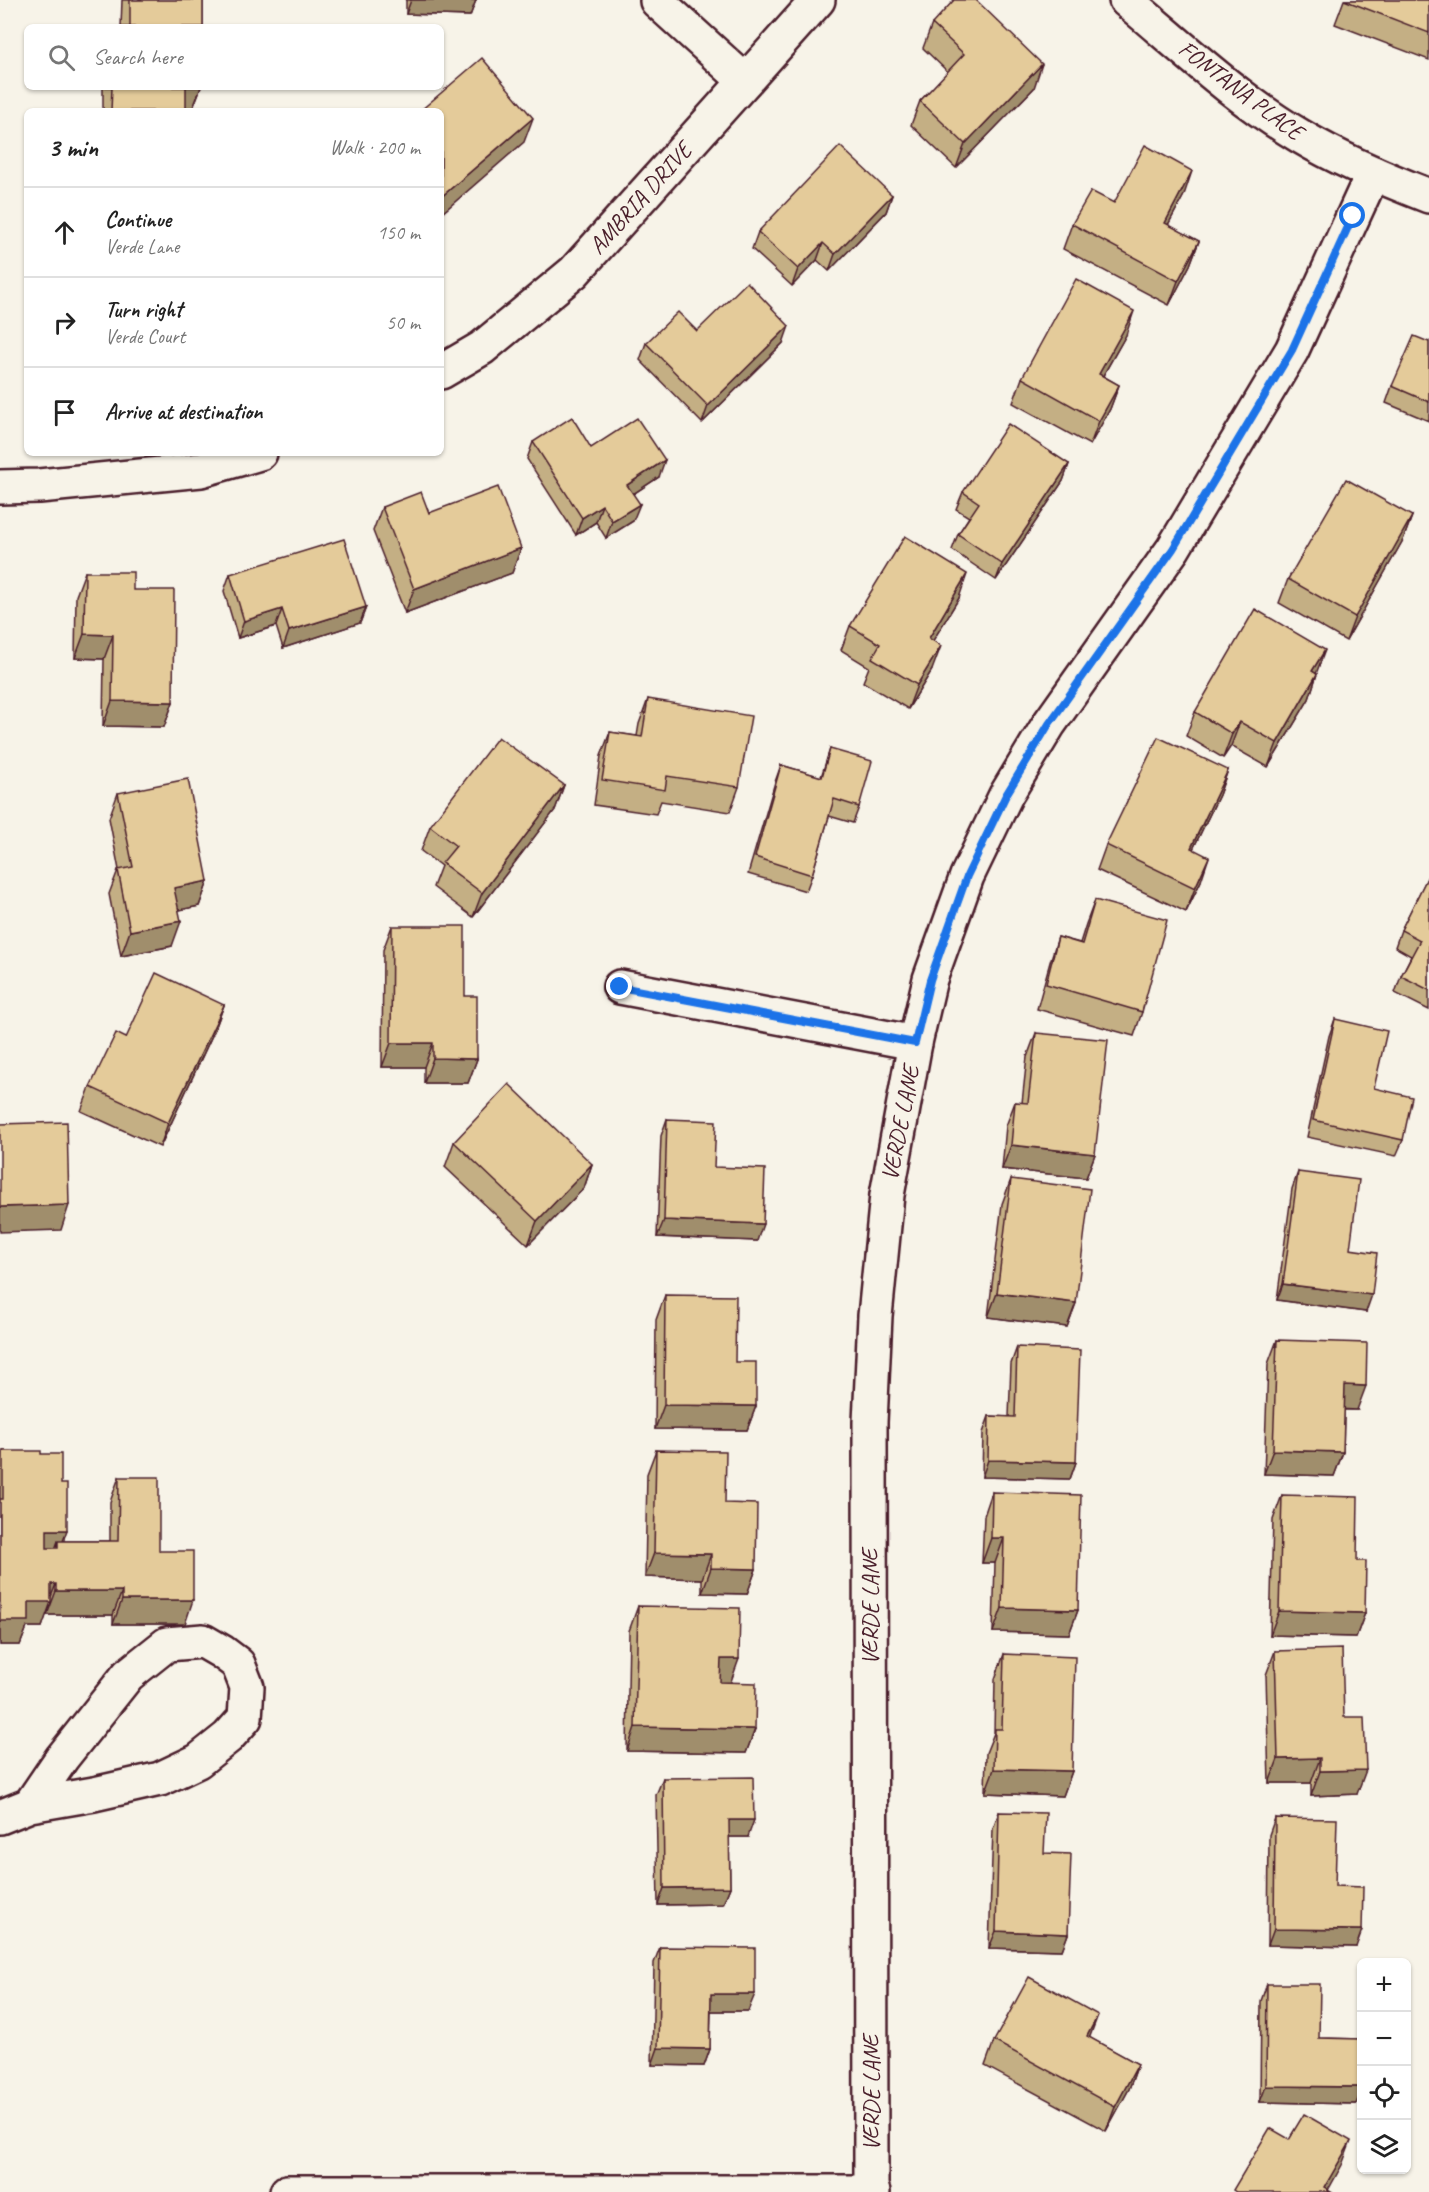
<!DOCTYPE html>
<html lang="en">
<head>
<meta charset="utf-8">
<style>
	:root { --surface:#fff; --page:#f6f6f6; --text:#222; --muted:#767676; --line:#e0e0e0 }
	body { margin:0; font-family:Caveat,sans-serif; background:var(--page); color:var(--text) }
	.controls { position:absolute; right:18px; bottom:18px; display:grid; overflow:hidden; border-radius:9px; box-shadow:0 2px 4px #0004 }
	.controls button { width:54px; height:54px; display:grid; place-items:center; padding:0; border:0; border-bottom:2px solid var(--line); background:var(--surface); color:var(--text); font:30px sans-serif }
	.stop { position:absolute; width:18px; height:18px; margin:-14px; border:4px solid #1a73e8; border-radius:50%; background:#fff }
	.stop.end { background:#1a73e8; border-color:#fff; box-shadow:0 2px 6px #0008 }
	.list { margin:0; padding:0; list-style:none }
	h2 { display:flex; justify-content:space-between; align-items:center; height:78px; margin:0; padding:0 24px; font-size:26px }
	h2 small { font-size:20px; font-weight:400; color:var(--muted) }
	.list li { display:grid; grid-template-columns:39px 1fr auto; gap:18px; align-items:center; box-sizing:border-box; height:90px; padding:0 24px; border-top:2px solid var(--line) }
	.list b { display:block; font-size:22px; white-space:nowrap }
	.list p { margin:0; font-size:20px; white-space:nowrap; color:var(--muted) }
	.list em { font-size:20px; font-style:normal; color:var(--muted) }
	.icon { flex:none; width:33px; height:33px; fill:none; stroke:currentColor; stroke-width:2; stroke-linecap:round; stroke-linejoin:round }
	.map { position:relative; flex:none; width:1429px; height:2192px; overflow:hidden }
	.search { position:absolute; background:var(--surface); box-shadow:0 2px 4px #0004; left:24px; top:24px; width:420px; height:66px; display:flex; align-items:center; gap:15px; box-sizing:border-box; padding:0 21px; border-radius:9px; color:var(--muted); font-size:22px }
	.panel { position:absolute; background:var(--surface); box-shadow:0 2px 4px #0004; left:24px; top:108px; width:420px; height:348px; border-radius:9px }
	.map>svg:first-child { display:block }
	.lines { fill:none; stroke-linecap:round; stroke-linejoin:round }
	.minor-casing { stroke:#4a1f2b; stroke-width:38 }
	.minor { stroke:#f7f3e8; stroke-width:33 }
	.wall { fill:#c4af84; stroke:#4a1f2b; stroke-width:1.5 }
	.shaded-wall { fill:#a08e6c; stroke:#4a1f2b; stroke-width:1.5 }
	.building { fill:#e4cb9a; stroke:#4a1f2b; stroke-width:1.5 }
	.route { stroke:#1a73e8; stroke-width:8 }
	.labels { text-anchor:middle; stroke-width:4.5; stroke-linejoin:round; paint-order:stroke }
	.street-label { font-size:24px; fill:#4a1f2b; stroke:#f7f3e8 }
</style>
</head>
<body>
<div class="map">
<svg width="1429" height="2192" viewBox="0 0 1429 2192">
	<rect width="100%" height="100%" fill="#f7f3e8"/>
	<filter id="ink" filterUnits="userSpaceOnUse"><feTurbulence type="fractalNoise" baseFrequency=".0167" numOctaves="2"/><feDisplacementMap in="SourceGraphic" scale="12" xChannelSelector="R" yChannelSelector="G"/><feConvolveMatrix kernelMatrix="1 2 1 2 8 2 1 2 1" color-interpolation-filters="sRGB"/></filter>
	<g filter="url(#ink)">
		<g class="lines">
			<!-- minor casing -->
			<g class="minor-casing">
				<g id="minor">
					<path d="M1126,0C1182,47 1237,99 1300,136C1340,160 1385,179 1429,196"/>
					<polyline points="657,1 745,81"/>
					<polyline points="441,372 482,348 574,272 818,0"/>
					<polyline points="0,487 39,486 201,470 260,453"/>
					<polyline points="620,987 915,1043"/>
					<polyline points="0,1817 30,1805 94,1794 160,1779 198,1761 228,1737 245,1718 247,1687 238,1664 222,1652 203,1641 167,1644 128,1675 62,1758 30,1805"/>
					<polyline points="287,2192 873,2192"/>
					<polyline points="871,2192 870,1422 875,1316 887,1195 915,1043 930,979 967,876 1006,795 1049,724 1173,549 1292,350 1373,173"/>
				</g>
			</g>
			<!-- minor -->
			<use href="#minor" class="minor"/>
		</g>
		<!-- wall -->
		<g class="wall">
			<polygon points="122,0 203,0 203,27 121,27"/>
			<polygon points="406,0 476,0 470,16 406,14"/>
			<polygon points="1344,0 1429,0 1429,60 1335,24"/>
			<polygon points="932,24 1034,88 956,168 911,125 920,101 948,72 923,48"/>
			<polygon points="103,87 201,87 193,108 186,108 186,111 103,111"/>
			<polygon points="892,195 886,212 829,271 817,260 792,286 752,249 758,232"/>
			<polygon points="1184,195 1168,225 1199,241 1190,265 1169,305 1063,249 1072,224 1114,203"/>
			<polygon points="697,331 783,343 702,423 640,360 646,343"/>
			<polygon points="1126,335 1103,376 1119,385 1110,409 1090,445 1013,403 1022,378"/>
			<polygon points="1429,342 1429,421 1386,403 1392,386"/>
			<polygon points="533,442 591,448 659,477 633,494 633,521 606,538 596,522 576,535 527,459"/>
			<polygon points="1069,464 1063,481 996,580 952,550 958,534 969,517 956,509 963,492"/>
			<polygon points="382,507 521,548 512,573 405,613 373,531"/>
			<polygon points="1412,516 1403,540 1346,641 1279,603 1288,579"/>
			<polygon points="85,572 133,590 173,702 164,727 103,726 104,659 75,658 76,596"/>
			<polygon points="230,574 366,607 360,623 283,648 276,626 238,638 224,591"/>
			<polygon points="959,598 933,640 932,670 908,709 863,682 869,667 841,650 850,626"/>
			<polygon points="1316,674 1317,674 1309,699 1268,767 1231,746 1223,758 1186,736 1195,712"/>
			<polygon points="648,699 739,787 730,812 661,801 656,814 594,805 601,756 610,732 637,736 639,724"/>
			<polygon points="830,749 859,807 853,823 829,816 812,875 806,891 748,874 775,782 781,765 821,777"/>
			<polygon points="1228,770 1219,795 1193,849 1201,881 1186,912 1097,870 1106,845"/>
			<polygon points="564,785 555,810 473,917 433,887 441,866 421,851 430,826"/>
			<polygon points="118,793 208,881 199,906 178,910 172,946 121,956 109,894 118,870 119,870 109,818"/>
			<polygon points="1429,874 1429,1010 1395,993 1401,976 1411,956 1395,947 1401,930"/>
			<polygon points="1095,900 1142,1012 1134,1036 1037,1009 1050,962 1058,937 1080,943 1086,924"/>
			<polygon points="392,926 465,996 477,1059 468,1083 424,1083 424,1067 382,1067 383,950"/>
			<polygon points="224,1005 215,1029 160,1147 81,1111 90,1087 126,1038"/>
			<polygon points="1335,1019 1403,1140 1396,1156 1307,1137 1329,1036"/>
			<polygon points="1036,1033 1095,1154 1086,1178 1002,1169 1006,1126 1015,1102 1022,1103 1027,1057"/>
			<polygon points="667,1119 714,1167 757,1241 657,1237 661,1136"/>
			<polygon points="454,1142 592,1164 584,1188 528,1245 445,1167"/>
			<polygon points="1298,1172 1366,1312 1277,1300 1292,1189"/>
			<polygon points="1011,1179 1076,1303 1067,1327 988,1317 1002,1204"/>
			<polygon points="665,1295 735,1362 756,1406 747,1430 655,1429 656,1320"/>
			<polygon points="1277,1340 1357,1410 1344,1410 1343,1452 1334,1476 1264,1474 1268,1364"/>
			<polygon points="1017,1347 1076,1462 1070,1479 982,1477 983,1433 989,1416 1009,1417 1011,1364"/>
			<polygon points="656,1450 725,1503 756,1569 747,1594 702,1593 702,1579 645,1577 647,1474"/>
			<polygon points="3,1451 41,1454 61,1484 64,1541 110,1541 110,1502 119,1477 159,1551 185,1624 113,1624 113,1615 47,1615 47,1612 42,1627 27,1627 20,1645 0,1645 0,1459"/>
			<polygon points="992,1492 1078,1610 1069,1634 993,1632 995,1563 982,1563 984,1516"/>
			<polygon points="1282,1495 1357,1561 1365,1613 1356,1637 1270,1635 1273,1520"/>
			<polygon points="638,1606 730,1683 755,1729 746,1753 627,1751 629,1631"/>
			<polygon points="1275,1651 1344,1717 1357,1794 1311,1796 1311,1783 1269,1783 1266,1675"/>
			<polygon points="1004,1654 1072,1771 1063,1796 985,1793 986,1753 994,1733 995,1679"/>
			<polygon points="663,1778 748,1837 729,1837 730,1887 723,1904 658,1905 656,1795"/>
			<polygon points="999,1812 1044,1853 1068,1934 1062,1950 989,1948 993,1829"/>
			<polygon points="1275,1818 1335,1886 1356,1947 1268,1945 1269,1835"/>
			<polygon points="660,1947 748,2011 711,2011 710,2049 704,2066 652,2065 654,1963"/>
			<polygon points="1267,1984 1319,2038 1362,2039 1362,2090 1356,2104 1260,2102 1261,2001"/>
			<polygon points="1090,2038 1138,2064 1129,2089 1106,2131 985,2066 994,2041"/>
		</g>
		<!-- shaded-wall -->
		<g class="shaded-wall">
			<polygon points="411,0 476,0 470,16 406,14"/>
			<polygon points="1042,64 1034,88 956,168 965,144"/>
			<polygon points="185,87 201,87 193,108 178,108"/>
			<polygon points="533,118 524,142 441,214 441,197"/>
			<polygon points="1192,171 1184,195 1156,247 1165,223"/>
			<polygon points="892,195 886,212 829,271 835,254"/>
			<polygon points="1199,241 1190,265 1169,305 1178,281"/>
			<polygon points="823,243 817,260 792,286 798,269"/>
			<polygon points="1134,311 1126,335 1090,398 1099,374"/>
			<polygon points="789,326 783,343 702,423 708,406"/>
			<polygon points="1119,385 1110,409 1090,445 1099,421"/>
			<polygon points="665,460 659,477 621,502 627,485"/>
			<polygon points="1069,464 1063,481 996,580 1002,564"/>
			<polygon points="640,504 633,521 606,538 612,521"/>
			<polygon points="602,505 596,522 576,535 582,518"/>
			<polygon points="1412,516 1403,540 1346,641 1355,617"/>
			<polygon points="521,548 512,573 405,613 414,589"/>
			<polygon points="967,574 959,598 920,662 929,638"/>
			<polygon points="366,607 360,623 283,648 289,631"/>
			<polygon points="282,609 276,626 238,638 244,621"/>
			<polygon points="84,634 113,635 104,659 75,658"/>
			<polygon points="941,646 932,670 908,709 917,685"/>
			<polygon points="1325,650 1316,674 1312,671"/>
			<polygon points="1317,674 1309,699 1268,767 1277,743"/>
			<polygon points="112,701 173,702 164,727 103,726"/>
			<polygon points="1240,722 1231,746 1223,758 1232,734"/>
			<polygon points="1228,770 1219,795 1182,872 1191,848"/>
			<polygon points="564,785 555,810 473,917 482,893"/>
			<polygon points="1209,857 1201,881 1186,912 1195,888"/>
			<polygon points="208,881 199,906 165,913 174,888"/>
			<polygon points="181,921 172,946 121,956 130,931"/>
			<polygon points="224,1005 215,1029 160,1147 168,1123"/>
			<polygon points="391,1043 433,1043 424,1067 382,1067"/>
			<polygon points="433,1058 477,1059 468,1083 424,1083"/>
			<polygon points="1011,1145 1095,1154 1086,1178 1002,1169"/>
			<polygon points="592,1164 584,1188 528,1245 537,1221"/>
			<polygon points="69,1205 61,1230 0,1232 0,1207"/>
			<polygon points="664,1220 763,1224 757,1241 657,1237"/>
			<polygon points="1283,1284 1372,1295 1366,1312 1277,1300"/>
			<polygon points="997,1293 1076,1303 1067,1327 988,1317"/>
			<polygon points="1345,1385 1366,1386 1357,1410 1336,1409"/>
			<polygon points="664,1405 756,1406 747,1430 655,1429"/>
			<polygon points="1273,1450 1343,1452 1334,1476 1264,1474"/>
			<polygon points="988,1460 1076,1462 1070,1479 982,1477"/>
			<polygon points="47,1530 67,1530 58,1555 58,1541 53,1555 38,1554"/>
			<polygon points="991,1538 1004,1538 995,1563 982,1563"/>
			<polygon points="654,1553 711,1554 702,1579 645,1577"/>
			<polygon points="711,1568 756,1569 747,1594 702,1593"/>
			<polygon points="51,1584 56,1584 49,1602 51,1602 42,1627 27,1627 20,1645 0,1645 0,1621"/>
			<polygon points="56,1591 122,1591 113,1615 47,1615"/>
			<polygon points="122,1600 193,1600 185,1624 113,1624"/>
			<polygon points="1002,1608 1078,1610 1069,1634 993,1632"/>
			<polygon points="1279,1611 1365,1613 1356,1637 1270,1635"/>
			<polygon points="721,1659 739,1659 730,1684 712,1684"/>
			<polygon points="635,1727 755,1729 746,1753 627,1751"/>
			<polygon points="1320,1758 1311,1783 1269,1783 1278,1759"/>
			<polygon points="994,1769 1072,1771 1063,1796 985,1793"/>
			<polygon points="1366,1770 1357,1794 1311,1796 1320,1771"/>
			<polygon points="729,1820 754,1820 748,1837 723,1837"/>
			<polygon points="730,1887 723,1904 658,1905 664,1888"/>
			<polygon points="1274,1929 1362,1930 1356,1947 1268,1945"/>
			<polygon points="996,1931 1068,1934 1062,1950 989,1948"/>
			<polygon points="711,1994 755,1994 748,2011 705,2011"/>
			<polygon points="1098,2015 1089,2039 1087,2036"/>
			<polygon points="658,2048 710,2049 704,2066 652,2065"/>
			<polygon points="1138,2064 1129,2089 1106,2131 1115,2107"/>
			<polygon points="1266,2086 1362,2087 1362,2090 1356,2104 1260,2102"/>
			<polygon points="1351,2141 1342,2165 1327,2192 1324,2188"/>
		</g>
		<!-- building -->
		<g class="building">
			<rect x="130" y="0" width="73" height="27"/>
			<polygon points="954,0 976,0 1042,64 965,144 920,101 964,54 932,24"/>
			<polygon points="1344,0 1429,0 1429,33"/>
			<polygon points="482,58 533,118 441,197 441,111 420,111"/>
			<polygon points="112,87 186,87 186,111 111,111"/>
			<polygon points="1145,145 1192,171 1165,223 1199,241 1178,281 1072,224 1091,191 1114,203"/>
			<polygon points="840,146 892,195 835,254 823,243 798,269 758,232"/>
			<polygon points="1076,279 1134,311 1099,374 1119,385 1099,421 1022,378"/>
			<polygon points="747,282 789,326 708,406 646,343 678,312 697,331"/>
			<polygon points="1414,336 1429,342 1429,402 1392,386"/>
			<polygon points="572,417 591,448 637,418 665,460 627,485 640,504 612,521 602,505 582,518 533,442"/>
			<polygon points="1008,424 1069,464 1002,564 958,534 979,503 963,492"/>
			<polygon points="1346,479 1412,516 1355,617 1288,579"/>
			<polygon points="498,487 521,548 414,589 382,507 421,492 429,513"/>
			<polygon points="905,536 967,574 929,638 941,646 917,685 872,658 880,644 850,626"/>
			<polygon points="344,539 366,607 289,631 282,609 244,621 230,574"/>
			<polygon points="85,572 133,572 133,590 174,590 173,702 112,701 113,635 84,634"/>
			<polygon points="1255,609 1325,650 1312,671 1317,674 1277,743 1240,722 1232,734 1195,712"/>
			<polygon points="648,699 751,716 739,787 667,776 665,790 602,780 610,732 642,737"/>
			<polygon points="498,737 564,785 482,893 442,863 456,846 430,826"/>
			<polygon points="1158,737 1228,770 1191,848 1209,857 1195,888 1106,845"/>
			<polygon points="830,749 872,761 859,807 834,799 812,875 755,857 781,765 822,777"/>
			<polygon points="188,779 208,881 174,888 181,921 130,931 118,870 133,867 118,793"/>
			<polygon points="1429,874 1429,990 1401,976 1420,940 1401,930"/>
			<polygon points="1095,900 1167,920 1142,1012 1046,984 1058,937 1082,944"/>
			<polygon points="392,926 465,926 465,996 477,996 477,1059 433,1058 433,1043 391,1043"/>
			<polygon points="156,973 224,1005 168,1123 90,1087 116,1033 126,1038"/>
			<polygon points="1335,1019 1387,1031 1374,1088 1412,1097 1403,1140 1313,1120"/>
			<polygon points="1036,1033 1108,1040 1095,1154 1011,1145 1015,1102 1028,1103"/>
			<polygon points="509,1084 592,1164 537,1221 454,1142"/>
			<polygon points="667,1119 716,1121 714,1167 765,1169 763,1224 664,1220"/>
			<polygon points="67,1122 69,1205 0,1207 0,1124"/>
			<polygon points="1298,1172 1359,1180 1350,1249 1377,1253 1372,1295 1283,1284"/>
			<polygon points="1011,1179 1090,1189 1076,1303 997,1293"/>
			<polygon points="665,1295 736,1296 735,1362 756,1362 756,1406 664,1405"/>
			<polygon points="1277,1340 1367,1343 1366,1386 1345,1385 1343,1452 1273,1450"/>
			<polygon points="1017,1347 1080,1350 1076,1462 988,1460 989,1416 1015,1417"/>
			<polygon points="656,1450 726,1451 725,1503 757,1504 756,1569 711,1568 711,1554 654,1553"/>
			<polygon points="3,1451 41,1451 41,1454 61,1454 61,1484 67,1484 67,1530 47,1530 47,1548 58,1548 58,1541 118,1541 119,1477 159,1477 159,1551 193,1551 193,1600 122,1600 122,1591 56,1591 56,1584 51,1584 51,1602 29,1602 29,1621 0,1621 0,1499 3,1499"/>
			<polygon points="992,1492 1081,1495 1078,1610 1002,1608 1004,1538 991,1538"/>
			<polygon points="1282,1495 1358,1497 1357,1561 1366,1561 1365,1613 1279,1611"/>
			<polygon points="638,1606 740,1608 739,1659 721,1659 720,1682 756,1683 755,1729 635,1727"/>
			<polygon points="1342,1649 1344,1717 1364,1717 1366,1770 1320,1771 1320,1758 1278,1759 1275,1651"/>
			<polygon points="1004,1654 1075,1657 1072,1771 994,1769 995,1729 1002,1729"/>
			<polygon points="753,1777 754,1820 729,1820 730,1887 664,1888 663,1778"/>
			<polygon points="999,1812 1046,1813 1044,1853 1071,1854 1068,1934 996,1931"/>
			<polygon points="1275,1818 1337,1819 1335,1886 1363,1887 1362,1930 1274,1929"/>
			<polygon points="660,1947 755,1948 755,1994 711,1994 710,2049 658,2048"/>
			<polygon points="1029,1977 1098,2015 1087,2036 1138,2064 1115,2107 994,2041"/>
			<polygon points="1267,1984 1320,1984 1319,2038 1362,2039 1362,2087 1266,2086"/>
			<polygon points="1304,2114 1351,2141 1324,2188 1331,2192 1236,2192 1233,2190 1270,2128 1289,2139"/>
		</g>
	</g>
	<g class="lines" filter="url(#ink)">
		<!-- route -->
		<polyline class="route" points="620,987 915,1043 930,980 967,876 1006,795 1049,724 1173,549 1292,350 1353,216"/>
	</g>
	<g class="labels">
		<!-- street labels -->
		<g class="street-label">
			<text transform="translate(1241 90) rotate(37)" y="8">FONTANA PLACE</text>
			<text transform="translate(640 198) rotate(-48)" y="8">AMBRIA DRIVE</text>
			<text transform="translate(900 1123) rotate(-79)" y="8">VERDE LANE</text>
			<text transform="translate(870 1607) rotate(-90)" y="8">VERDE LANE</text>
			<text transform="translate(871 2093) rotate(-90)" y="8">VERDE LANE</text>
		</g>
	</g>
</svg>
<div class="controls">
<button>+</button>
<button>−</button>
<button><svg class="icon" aria-label="locate" viewBox="0 0 24 24"><circle cx="12" cy="12" r="6"/><path d="M12 2v4M12 18v4M2 12h4M18 12h4"/></svg></button>
<button><svg class="icon" aria-label="layers" viewBox="0 0 24 24"><path d="M12 4l9 5-9 5-9-5zM3 14l9 5 9-5"/></svg></button>
</div>
<div class="stop" style="left:1353px;top:216px"></div>
<div class="stop end" style="left:620px;top:987px"></div>
<div class="search"><svg class="icon" aria-label="search" viewBox="0 0 24 24"><circle cx="10" cy="10" r="6"/><path d="M15 15l6 6"/></svg>Search here</div>
<section class="panel">
<h2>3 min<small>Walk · 200 m</small></h2>
<ul class="list">
<li><svg class="icon" aria-label="ahead" viewBox="0 0 24 24"><path d="M12 20V5M6 11l6-6 6 6"/></svg><div><b>Continue</b><p>Verde Lane</p></div><em>150 m</em></li>
<li><svg class="icon" aria-label="right" viewBox="0 0 24 24"><path d="M7 20v-9h11M14 6l5 5-5 5"/></svg><div><b>Turn right</b><p>Verde Court</p></div><em>50 m</em></li>
<li><svg class="icon" aria-label="arrive" viewBox="0 0 24 24"><path d="M6 21V4h12l-3 4 3 4H6"/></svg><div><b>Arrive at destination</b></div></li>
</ul>
</section>
</div>
</body>
</html>
